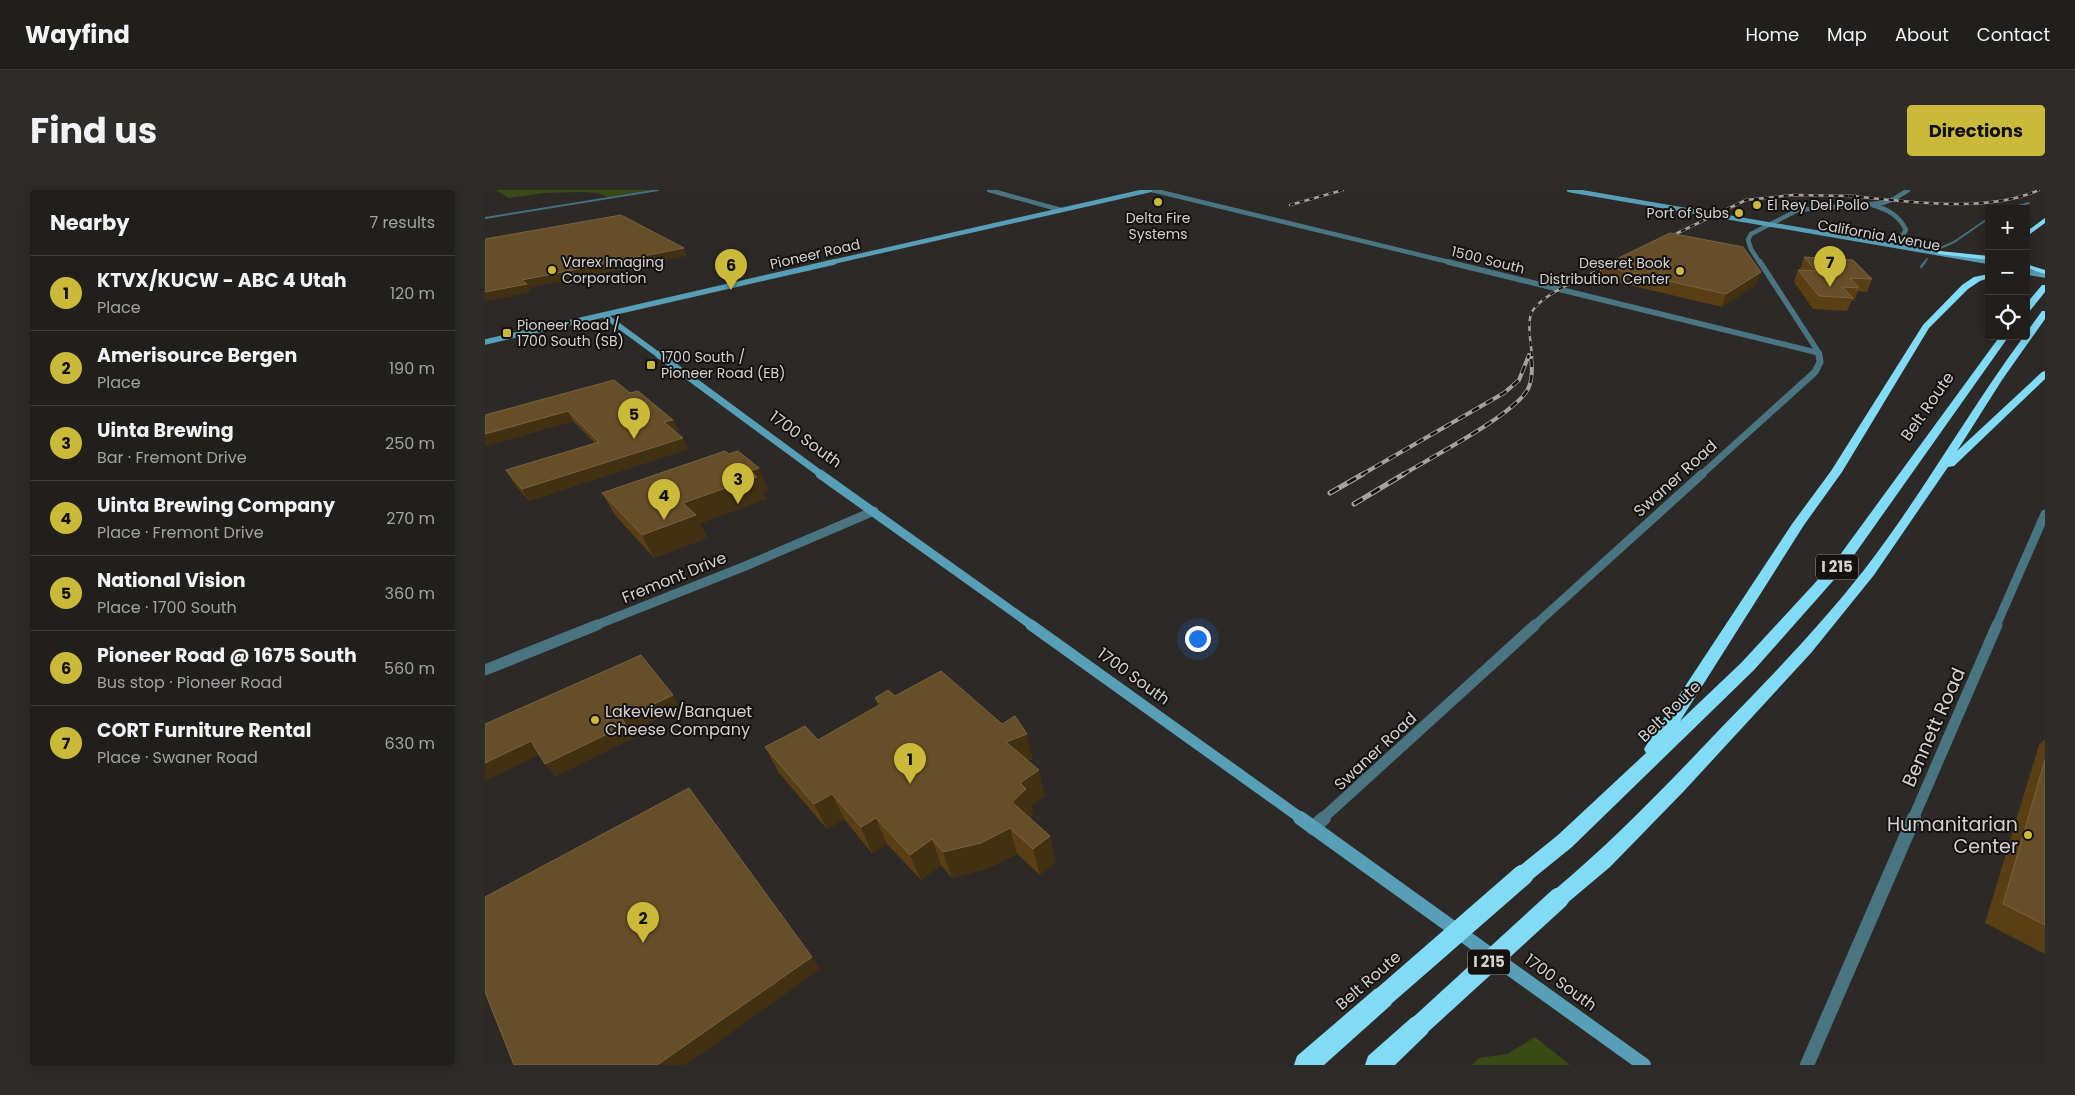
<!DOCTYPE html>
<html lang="en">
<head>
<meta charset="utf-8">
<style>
	:root { --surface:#211f1c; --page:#2d2c29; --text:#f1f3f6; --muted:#a2a2a3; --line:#3e3d3b; --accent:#cbba39 }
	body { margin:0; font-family:Poppins,sans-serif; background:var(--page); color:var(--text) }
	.controls { position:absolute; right:15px; top:15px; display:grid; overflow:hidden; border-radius:5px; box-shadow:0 2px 12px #0003 }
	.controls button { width:45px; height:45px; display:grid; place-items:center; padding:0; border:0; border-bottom:1px solid var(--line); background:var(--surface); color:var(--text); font:25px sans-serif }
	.you { position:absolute; left:712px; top:448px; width:18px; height:18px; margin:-12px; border:4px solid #fff; border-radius:50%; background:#1a73e8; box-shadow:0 0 0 8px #1a73e833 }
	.badge { display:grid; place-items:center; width:32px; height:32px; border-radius:50%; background:var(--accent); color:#111; font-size:16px; font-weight:700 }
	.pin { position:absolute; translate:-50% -41px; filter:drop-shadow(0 1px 2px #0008) }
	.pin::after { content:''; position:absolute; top:26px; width:18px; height:15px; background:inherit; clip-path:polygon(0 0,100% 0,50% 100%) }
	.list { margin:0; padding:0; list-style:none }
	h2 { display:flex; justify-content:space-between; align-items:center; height:65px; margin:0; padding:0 20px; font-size:21px }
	h2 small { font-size:16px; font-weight:400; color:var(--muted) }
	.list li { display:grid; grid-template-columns:32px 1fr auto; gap:15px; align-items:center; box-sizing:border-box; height:75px; padding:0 20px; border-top:1px solid var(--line) }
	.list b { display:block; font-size:19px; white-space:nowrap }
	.list p { margin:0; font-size:16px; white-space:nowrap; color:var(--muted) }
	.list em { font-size:16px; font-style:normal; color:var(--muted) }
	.icon { flex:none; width:28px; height:28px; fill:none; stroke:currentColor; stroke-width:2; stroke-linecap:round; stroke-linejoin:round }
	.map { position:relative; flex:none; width:1560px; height:875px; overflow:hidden; border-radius:5px }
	header { display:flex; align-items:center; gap:30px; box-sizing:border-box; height:70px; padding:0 25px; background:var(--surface); border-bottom:1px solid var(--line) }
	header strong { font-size:24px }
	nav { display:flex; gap:28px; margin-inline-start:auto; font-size:18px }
	.intro { display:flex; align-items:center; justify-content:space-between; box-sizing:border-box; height:120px; padding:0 30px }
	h1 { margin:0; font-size:35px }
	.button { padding:12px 22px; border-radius:5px; background:var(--accent); color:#111; font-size:18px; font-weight:700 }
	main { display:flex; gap:30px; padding:0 30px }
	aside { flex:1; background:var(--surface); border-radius:5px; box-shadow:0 2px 12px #0003 }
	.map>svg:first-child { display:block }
	.green { fill:#3a4a14 }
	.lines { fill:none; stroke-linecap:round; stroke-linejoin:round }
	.stream-far1 { stroke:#446f80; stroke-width:2 }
	.stream { stroke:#446f80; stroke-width:2.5 }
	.street-far5 { stroke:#497583; stroke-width:4.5 }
	.street-far4 { stroke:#497583; stroke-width:5.5 }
	.street-far3 { stroke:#497583; stroke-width:7 }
	.street-far2 { stroke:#497583; stroke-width:9 }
	.street-far1 { stroke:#497583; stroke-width:11 }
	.street { stroke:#497583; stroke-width:14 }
	.secondary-far5 { stroke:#569fb6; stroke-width:4.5 }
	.secondary-far4 { stroke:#569fb6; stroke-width:5.5 }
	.secondary-far3 { stroke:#569fb6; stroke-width:7 }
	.secondary-far2 { stroke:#569fb6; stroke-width:9 }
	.secondary-far1 { stroke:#569fb6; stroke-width:11 }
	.secondary { stroke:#569fb6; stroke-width:14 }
	.highway { fill:#81dbf6; fill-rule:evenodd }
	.rail-far2-casing { stroke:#a5a3a1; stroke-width:2.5 }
	.rail-far1-casing { stroke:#a5a3a1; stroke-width:4 }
	.rail-casing { stroke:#a5a3a1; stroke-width:5 }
	.rail-far2 { stroke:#131211; stroke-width:2; stroke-dasharray:5; stroke-linecap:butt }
	.rail-far1 { stroke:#131211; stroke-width:2.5; stroke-dasharray:8; stroke-linecap:butt }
	.rail { stroke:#131211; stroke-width:3; stroke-dasharray:10; stroke-linecap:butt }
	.highway-bridge { stroke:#81dbf6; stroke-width:21 }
	.wall { fill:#593f13 }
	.shaded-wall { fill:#423012 }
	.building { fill:#664f28; stroke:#786342 }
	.poi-dot { fill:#cbba39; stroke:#131211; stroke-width:2 }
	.labels { text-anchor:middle; stroke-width:4; stroke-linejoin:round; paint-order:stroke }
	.far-poi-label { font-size:14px; fill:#d4d2d0; stroke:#131211; text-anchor:start }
	.far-street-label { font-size:14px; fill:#d4d2d0; stroke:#131211 }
	.shield { fill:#131211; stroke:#9a9897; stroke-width:1 }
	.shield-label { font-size:15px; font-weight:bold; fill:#d4d2d0 }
	.street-label { font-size:16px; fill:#d4d2d0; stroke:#131211 }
	.poi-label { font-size:16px; fill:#d4d2d0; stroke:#131211; text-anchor:start }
	.near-street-label { font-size:19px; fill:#d4d2d0; stroke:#131211 }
	.near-poi-label { font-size:19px; fill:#d4d2d0; stroke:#131211; text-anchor:end }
</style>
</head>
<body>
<header>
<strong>Wayfind</strong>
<nav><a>Home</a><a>Map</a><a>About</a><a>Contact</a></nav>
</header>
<div class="intro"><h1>Find us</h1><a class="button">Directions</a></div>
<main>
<aside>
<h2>Nearby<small>7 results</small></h2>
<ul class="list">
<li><span class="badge">1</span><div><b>KTVX/KUCW - ABC 4 Utah</b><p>Place</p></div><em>120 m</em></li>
<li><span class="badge">2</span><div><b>Amerisource Bergen</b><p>Place</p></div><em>190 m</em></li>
<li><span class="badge">3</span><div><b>Uinta Brewing</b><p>Bar · Fremont Drive</p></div><em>250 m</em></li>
<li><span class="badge">4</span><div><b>Uinta Brewing Company</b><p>Place · Fremont Drive</p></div><em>270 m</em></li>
<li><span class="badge">5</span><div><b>National Vision</b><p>Place · 1700 South</p></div><em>360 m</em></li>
<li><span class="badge">6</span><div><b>Pioneer Road @ 1675 South</b><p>Bus stop · Pioneer Road</p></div><em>560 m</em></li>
<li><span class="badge">7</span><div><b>CORT Furniture Rental</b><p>Place · Swaner Road</p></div><em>630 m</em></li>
</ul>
</aside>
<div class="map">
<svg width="1560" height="875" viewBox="0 0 1560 875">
	<rect width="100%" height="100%" fill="#2c2926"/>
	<!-- green -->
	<g class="green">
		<polygon points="10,0 166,0 122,7 113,3 97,2 59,3 24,8"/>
		<polygon points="1050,847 1085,875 987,875 994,868 1022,864"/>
	</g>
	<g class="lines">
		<!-- stream-far1 -->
		<g class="stream-far1">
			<polyline points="1522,19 1544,13"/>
			<polyline points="0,28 173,0"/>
			<polyline points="1453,59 1469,52 1504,28"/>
			<polyline points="1439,73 1442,69"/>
		</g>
		<!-- stream -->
		<polyline class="stream" points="1436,77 1440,72"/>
		<!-- street-far5 -->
		<g class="street-far5">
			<polyline points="504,0 576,20"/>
			<polyline points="667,0 968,73"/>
			<path d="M1387,15C1402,19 1414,25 1421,40L1414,50"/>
			<polyline points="1275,73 1266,59 1263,50 1266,44 1313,20 1398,13 1409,9 1423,0"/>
		</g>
		<!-- street-far4 -->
		<g class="street-far4">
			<polyline points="963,72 1334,163"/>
			<polyline points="1275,72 1334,163 1334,166"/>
		</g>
		<!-- street-far3 -->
		<polyline class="street-far3" points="1216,285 1330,182 1335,172 1334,165"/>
		<!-- street-far2 -->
		<g class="street-far2">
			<polyline points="109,436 258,377 389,321"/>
			<polyline points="1049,436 1217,284"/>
			<polyline points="1511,436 1560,324"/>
		</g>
		<!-- street-far1 -->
		<g class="street-far1">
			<polyline points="0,480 112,435"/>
			<polyline points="837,629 1050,435"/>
			<polyline points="1428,629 1512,435"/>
		</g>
		<!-- street -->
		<g class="street">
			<polyline points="828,638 839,628"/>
			<polyline points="1322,875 1429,628"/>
		</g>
		<!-- secondary-far5 -->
		<g class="secondary-far5">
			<polyline points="1084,0 1504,72"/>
			<polyline points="343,73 665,0"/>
		</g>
		<!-- secondary-far4 -->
		<g class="secondary-far4">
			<polyline points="1541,82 1560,85"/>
			<polyline points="119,125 175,166"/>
			<polyline points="0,152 349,72"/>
		</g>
		<!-- secondary-far3 -->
		<polyline class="secondary-far3" points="174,165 337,285"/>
		<!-- secondary-far2 -->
		<polyline class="secondary-far2" points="335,284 548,436"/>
		<!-- secondary-far1 -->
		<polyline class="secondary-far1" points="546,435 817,629"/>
		<!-- secondary -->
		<polyline class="secondary" points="815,628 1159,875"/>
		<!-- highway -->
		<g class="highway">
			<polygon points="1560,28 1560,33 1541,47 1541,42"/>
			<polygon points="1455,61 1504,66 1504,70 1453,64 1452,63"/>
			<polygon points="1541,74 1560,80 1560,84 1541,78"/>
			<polygon points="1504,84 1504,88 1495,91 1483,99 1444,138 1357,282 1319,335 1195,531 1257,472 1352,369 1515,146 1524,146 1362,375 1269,480 1087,657 1045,691 1038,694 1031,691 1028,685 1031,679 1073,645 1161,563 1159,559 1162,554 1307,334 1346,281 1438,135 1477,95 1489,87"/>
			<polygon points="1557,95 1560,95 1560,102 1544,122 1541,122 1541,114"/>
			<path d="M1557,121H1560V129L1517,190L1472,261L1557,182L1560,181V189L1469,276L1463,277L1389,385L1326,463L1199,601L1125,677L1081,714L1074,717L1067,714L1064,708L1067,702C1127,652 1181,596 1235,539C1285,488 1335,436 1379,380C1437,305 1483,222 1539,146H1541V143Z"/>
			<polygon points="898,796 906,799 909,807 906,815 839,875 809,875 812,866 890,799"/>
			<polygon points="934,824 942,828 946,836 942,844 910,875 880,875 883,866 926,828"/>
		</g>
		<!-- rail-far2 casing -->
		<g class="rail-far2-casing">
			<g id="rail-far2">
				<path d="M1364,6C1423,11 1499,24 1554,0"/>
				<polyline points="805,15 858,0"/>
				<polyline points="1178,50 1261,10 1308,5 1371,6"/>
				<path d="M1047,166C1046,153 1042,136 1046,124C1053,104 1110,82 1129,74"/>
			</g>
		</g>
		<!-- rail-far1 casing -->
		<g class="rail-far1-casing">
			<g id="rail-far1">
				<polyline points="876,285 1019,203 1034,190 1044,165"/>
				<path d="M917,285C945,268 1029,225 1043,199C1048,189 1047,176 1046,165"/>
			</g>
		</g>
		<!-- rail casing -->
		<g class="rail-casing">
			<g id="rail">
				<polyline points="845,303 878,284"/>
				<polyline points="869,314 919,284"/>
			</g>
		</g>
		<!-- rail-far2 -->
		<use href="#rail-far2" class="rail-far2"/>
		<!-- rail-far1 -->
		<use href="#rail-far1" class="rail-far1"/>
		<!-- rail -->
		<use href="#rail" class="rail"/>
		<!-- highway-bridge -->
		<g class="highway-bridge">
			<polyline points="898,807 1038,685"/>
			<polyline points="934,836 1074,708"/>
		</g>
	</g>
	<!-- wall -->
	<g class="wall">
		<polygon points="1319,67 1387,89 1382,102 1373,101 1369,111 1367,110 1362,121 1328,119 1309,92 1313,80 1315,80 1315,79"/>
		<polygon points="1117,76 1276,82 1271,95 1237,117 1114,88"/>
		<polygon points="145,203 188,230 193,240 190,241 203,259 44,311 28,292 21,280 110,253 88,231 1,256 0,256 0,225"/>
		<polygon points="244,264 274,278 283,300 278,302 281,309 215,333 222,348 169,368 130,325 117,303"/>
		<polygon points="410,506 548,569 543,571 560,606 546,616 548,625 545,628 571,672 555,685 532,664 504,678 467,688 456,675 436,690 402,654 387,663 359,629 342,639 294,583 280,557 333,550 393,516 390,508"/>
		<polygon points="1560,549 1560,764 1500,733 1554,555"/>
	</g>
	<!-- shaded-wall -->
	<g class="shaded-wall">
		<polygon points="199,58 202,66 44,98 46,102 0,112 0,102 37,90"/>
		<polygon points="1276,82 1271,95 1237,117 1241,104"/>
		<polygon points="83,221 88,231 1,256 0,256 0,244"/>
		<polygon points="188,230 193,240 184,243 179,232"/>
		<polygon points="198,248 203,259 44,311 37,299"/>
		<polygon points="274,278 283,300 278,302 281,309 215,333 222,348 169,368 157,345 198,313 266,281"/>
		<polygon points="188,505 195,518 145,542 149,548 70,587 60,574 137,529"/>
		<polygon points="542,544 548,569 528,578 521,552"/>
		<polygon points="46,551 56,564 0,591 0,573"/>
		<polygon points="554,580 560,606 546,616 548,625 534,637 527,612 535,593"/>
		<polygon points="347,604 359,629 342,639 329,614"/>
		<polygon points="391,628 402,654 387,663 376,637"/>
		<polygon points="525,638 532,664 504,678 467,688 458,662"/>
		<polygon points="565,646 571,672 555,685 548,659"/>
		<polygon points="447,649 456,675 436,690 425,665"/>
		<polygon points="327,767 335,779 201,875 172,875"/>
	</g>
	<!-- building -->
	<g class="building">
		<polygon points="136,25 199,58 37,90 42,94 0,102 0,49"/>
		<polygon points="1185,43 1258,57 1276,82 1241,104 1117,76"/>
		<polygon points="1319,67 1368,70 1387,89 1365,88 1374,98 1357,97 1368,108 1334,106 1313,80 1331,81"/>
		<polygon points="129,190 145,203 153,201 188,230 179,232 198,248 37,299 21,280 114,252 83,221 0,244 0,225"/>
		<polygon points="240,261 244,264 253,261 274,278 266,281 272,287 198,313 211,325 157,345 117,303"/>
		<polygon points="156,465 188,505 137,529 141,535 60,574 46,551 0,573 0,534"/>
		<polygon points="456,481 517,534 530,526 542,544 521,552 554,580 535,593 541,599 527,612 565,646 548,659 525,638 496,653 458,662 447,649 425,665 391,628 376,637 347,604 329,614 280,557 320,536 333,550 396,514 390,508 403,500 410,506"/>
		<polygon points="1560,570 1560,735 1518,714"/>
		<polygon points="204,598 327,767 172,875 29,875 0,802 0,707"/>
	</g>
	<!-- markers -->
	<g class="poi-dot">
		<circle cx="673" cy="12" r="5"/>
		<circle cx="1272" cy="15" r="5"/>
		<circle cx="1254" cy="23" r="5"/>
		<circle cx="67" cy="80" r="5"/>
		<circle cx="1195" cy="81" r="5"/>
		<rect x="17" y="138" width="10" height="10" rx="2.5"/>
		<rect x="161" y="170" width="10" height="10" rx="2.5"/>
		<circle cx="110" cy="530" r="5"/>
		<circle cx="1543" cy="645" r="5"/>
	</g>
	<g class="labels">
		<!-- far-poi labels -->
		<g class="far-poi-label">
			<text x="1282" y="20">El Rey Del Pollo</text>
			<text x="1244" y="28" text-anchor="end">Port of Subs</text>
			<text x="673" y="33" text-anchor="middle">Delta Fire<tspan x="673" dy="16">Systems</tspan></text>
			<text x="77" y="77">Varex Imaging<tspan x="77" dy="16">Corporation</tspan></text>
			<text x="1185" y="78" text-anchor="end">Deseret Book<tspan x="1185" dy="16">Distribution Center</tspan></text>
			<text x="32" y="140">Pioneer Road /<tspan x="32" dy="16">1700 South (SB)</tspan></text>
			<text x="176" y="172">1700 South /<tspan x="176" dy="16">Pioneer Road (EB)</tspan></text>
		</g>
		<!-- far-street labels -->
		<g class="far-street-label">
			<text transform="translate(1394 45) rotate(10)" y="5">California Avenue</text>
			<text transform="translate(330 64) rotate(-13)" y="5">Pioneer Road</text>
			<text transform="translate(1003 70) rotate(14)" y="5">1500 South</text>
		</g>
		<!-- shield labels -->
		<g class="shield">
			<rect x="1331" y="364.5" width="42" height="25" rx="4"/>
			<rect x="983" y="759.5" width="42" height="25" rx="4"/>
		</g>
		<g class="shield-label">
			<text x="1352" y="382">I 215</text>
			<text x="1004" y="777">I 215</text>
		</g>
		<!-- street labels -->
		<g class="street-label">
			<text transform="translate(1442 216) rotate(-55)" y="6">Belt Route</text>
			<text transform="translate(321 249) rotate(36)" y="6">1700 South</text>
			<text transform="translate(1190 288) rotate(-42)" y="6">Swaner Road</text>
			<text transform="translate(189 387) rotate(-22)" y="6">Fremont Drive</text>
			<text transform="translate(649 486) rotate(36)" y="6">1700 South</text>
			<text transform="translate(1184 521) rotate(-44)" y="6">Belt Route</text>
			<text transform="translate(890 561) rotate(-43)" y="6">Swaner Road</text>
			<text transform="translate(883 790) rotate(-41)" y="6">Belt Route</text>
			<text transform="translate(1076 792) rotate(36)" y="6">1700 South</text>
		</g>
		<!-- poi labels -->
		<g class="poi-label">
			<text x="120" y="527">Lakeview/Banquet<tspan x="120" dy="18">Cheese Company</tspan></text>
		</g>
		<!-- near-street labels -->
		<g class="near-street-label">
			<text transform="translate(1448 537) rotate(-66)" y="7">Bennett Road</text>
		</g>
		<!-- near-poi labels -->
		<g class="near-poi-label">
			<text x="1533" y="641">Humanitarian<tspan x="1533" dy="22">Center</tspan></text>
		</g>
	</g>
</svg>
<div class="controls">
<button>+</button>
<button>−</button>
<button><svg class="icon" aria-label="locate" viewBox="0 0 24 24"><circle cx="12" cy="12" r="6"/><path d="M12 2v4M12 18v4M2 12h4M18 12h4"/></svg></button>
</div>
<div class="you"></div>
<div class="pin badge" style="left:425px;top:594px">1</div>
<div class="pin badge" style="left:158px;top:753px">2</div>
<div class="pin badge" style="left:253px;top:314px">3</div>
<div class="pin badge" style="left:179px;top:330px">4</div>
<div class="pin badge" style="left:149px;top:249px">5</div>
<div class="pin badge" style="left:246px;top:100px">6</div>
<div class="pin badge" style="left:1345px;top:97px">7</div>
</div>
</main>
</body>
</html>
